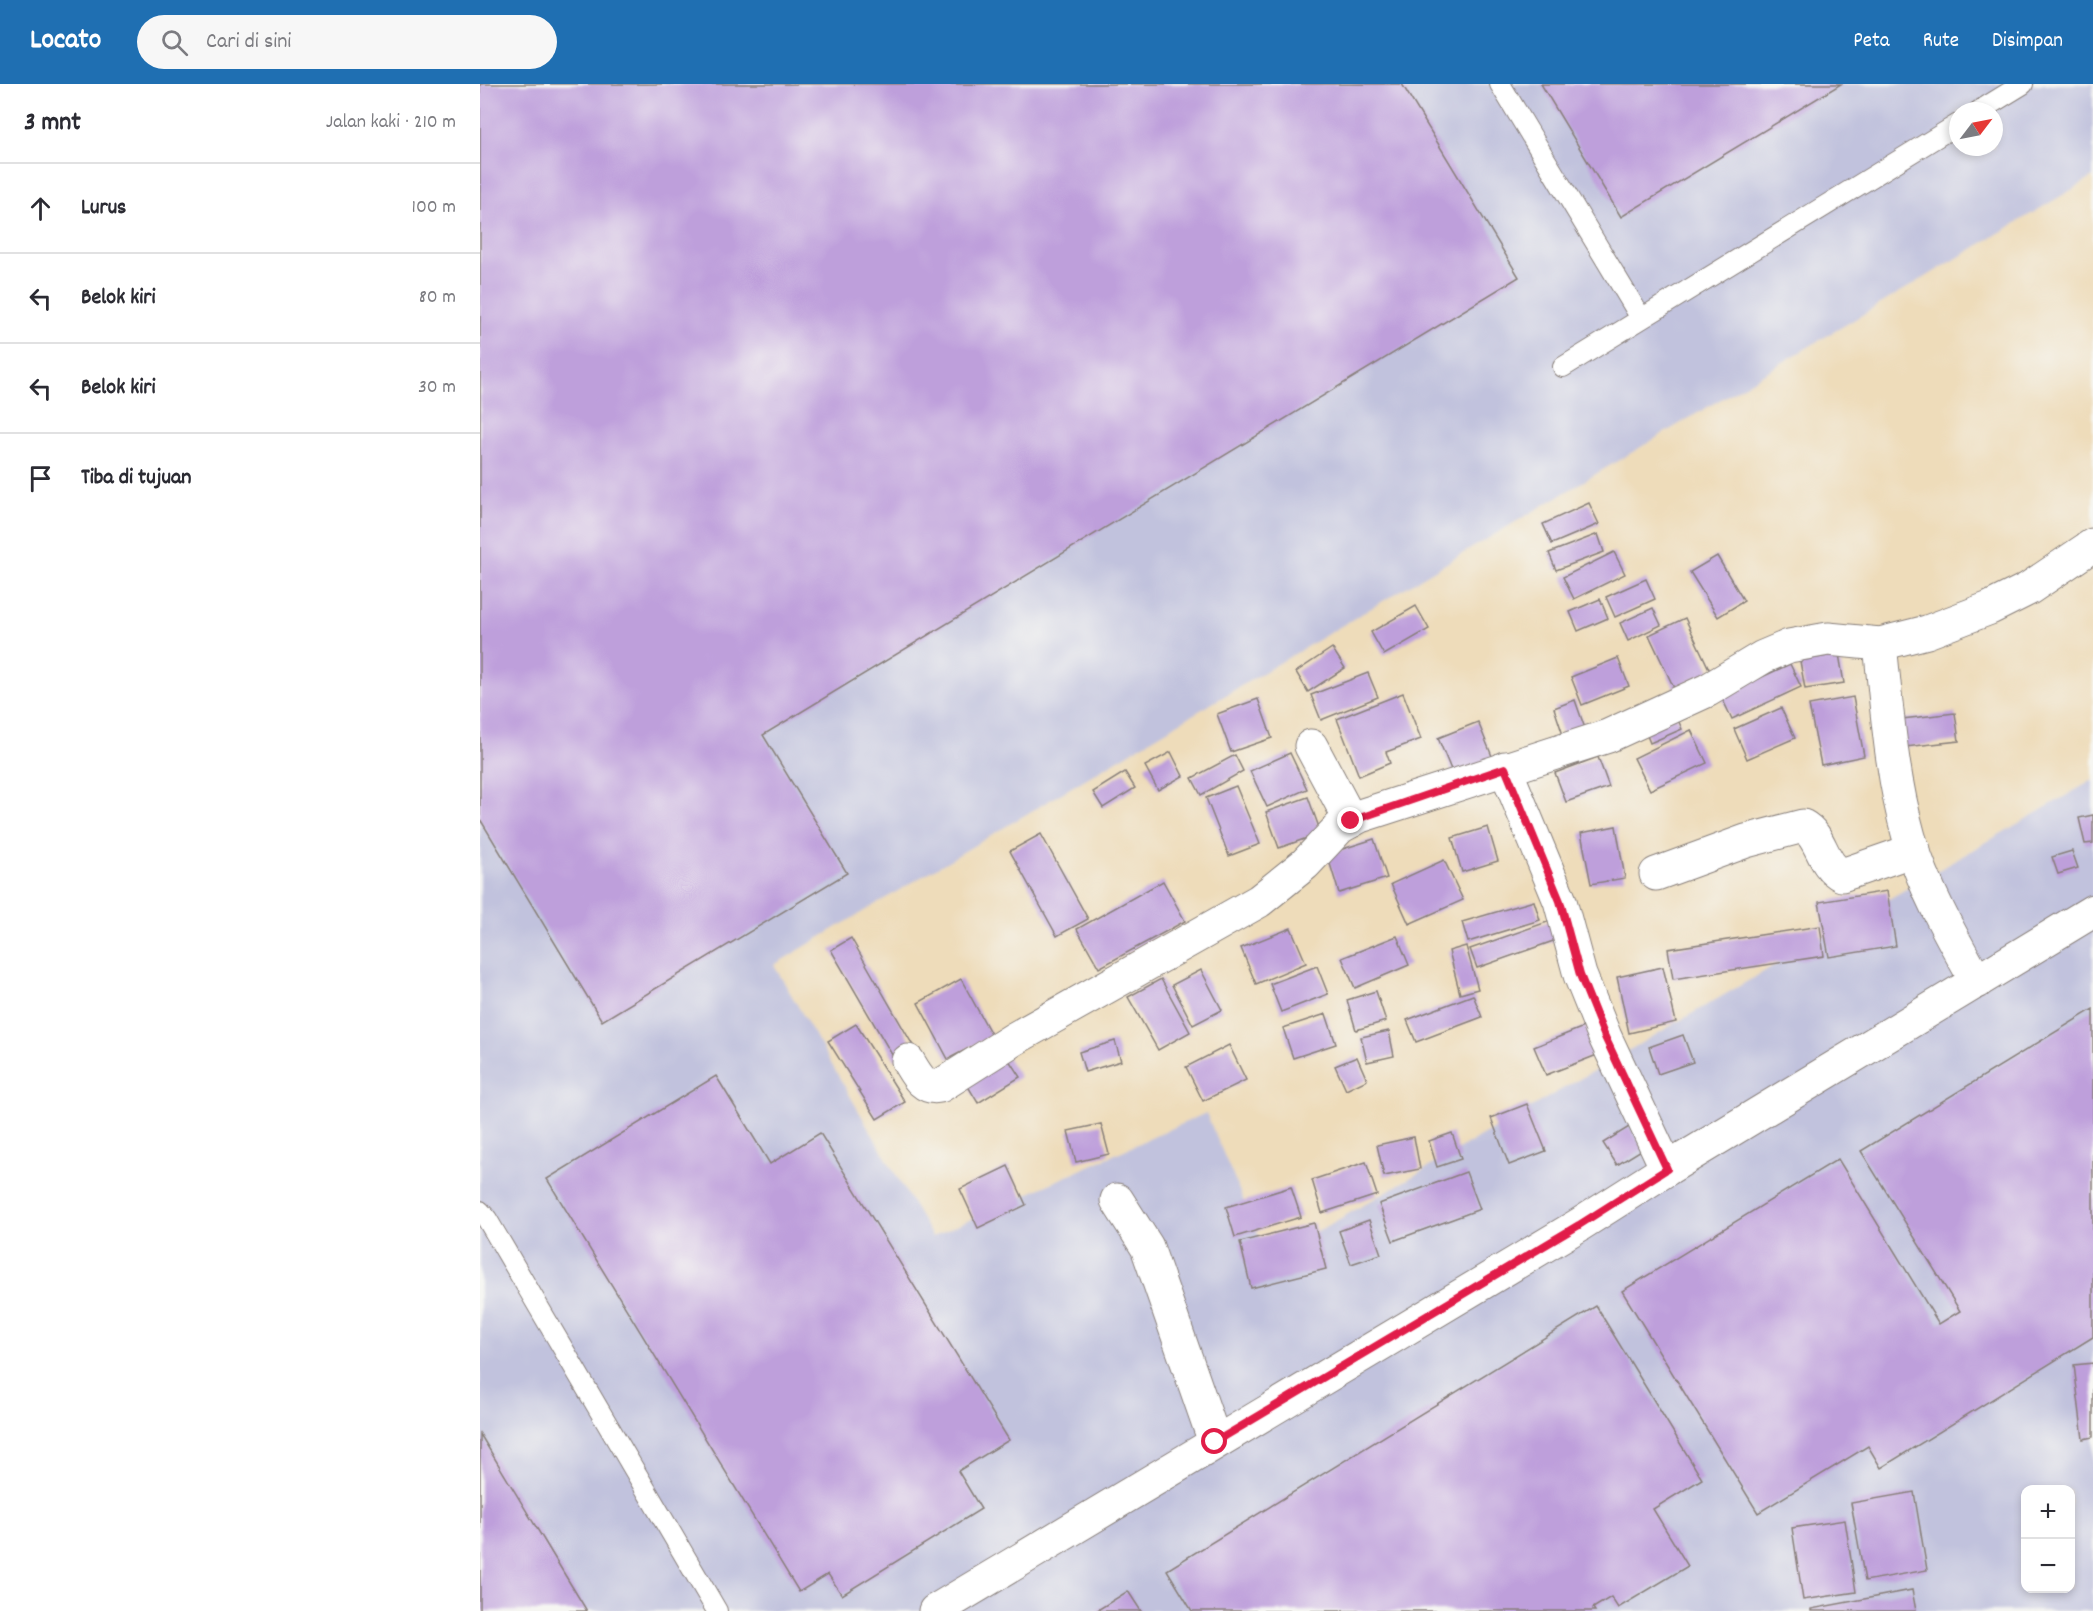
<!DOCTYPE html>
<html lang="id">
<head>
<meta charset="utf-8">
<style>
	:root { --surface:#fff; --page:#f7f7f7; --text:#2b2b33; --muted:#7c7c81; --line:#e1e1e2; --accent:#1f6fb2 }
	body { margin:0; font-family:Dekko,sans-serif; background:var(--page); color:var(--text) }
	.controls { position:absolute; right:18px; bottom:18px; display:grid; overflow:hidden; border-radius:12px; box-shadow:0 3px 9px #0003 }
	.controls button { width:54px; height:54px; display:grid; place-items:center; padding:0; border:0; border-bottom:2px solid var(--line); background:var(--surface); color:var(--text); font:30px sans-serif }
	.compass { position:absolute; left:1469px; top:18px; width:54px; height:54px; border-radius:50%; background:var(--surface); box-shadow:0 3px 9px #0003; rotate:58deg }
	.stop { position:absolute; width:18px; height:18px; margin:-14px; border:4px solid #e11d48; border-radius:50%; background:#fff }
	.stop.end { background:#e11d48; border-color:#fff; box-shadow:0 2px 6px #0008 }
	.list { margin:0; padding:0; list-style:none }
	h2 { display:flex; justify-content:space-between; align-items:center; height:78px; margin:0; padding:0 24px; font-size:26px }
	h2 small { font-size:20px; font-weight:400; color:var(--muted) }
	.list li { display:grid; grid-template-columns:39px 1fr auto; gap:18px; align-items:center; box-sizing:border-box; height:90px; padding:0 24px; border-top:2px solid var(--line) }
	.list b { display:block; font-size:22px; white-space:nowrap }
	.list em { font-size:20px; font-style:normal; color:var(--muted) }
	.icon { flex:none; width:33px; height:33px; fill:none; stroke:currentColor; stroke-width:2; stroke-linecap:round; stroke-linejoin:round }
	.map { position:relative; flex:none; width:1613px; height:1527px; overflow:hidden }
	header { display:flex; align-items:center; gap:36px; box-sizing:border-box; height:84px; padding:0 30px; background:var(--accent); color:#fff }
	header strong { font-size:28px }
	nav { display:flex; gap:33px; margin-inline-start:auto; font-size:21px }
	.search { width:420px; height:54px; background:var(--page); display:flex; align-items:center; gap:15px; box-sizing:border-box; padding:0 21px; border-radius:33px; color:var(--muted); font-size:22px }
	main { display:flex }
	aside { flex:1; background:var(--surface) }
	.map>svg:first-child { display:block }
	.industrial { fill:#c1c2dd; fill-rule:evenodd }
	.building { fill:#be9fdb }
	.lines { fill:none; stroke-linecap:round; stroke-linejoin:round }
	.service-casing { stroke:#887f7a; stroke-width:22 }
	.minor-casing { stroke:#887f7a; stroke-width:35 }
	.service { stroke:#fff; stroke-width:20 }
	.minor { stroke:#fff; stroke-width:33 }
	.route { stroke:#e11d48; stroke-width:8 }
</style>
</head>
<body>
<header>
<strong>Locato</strong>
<div class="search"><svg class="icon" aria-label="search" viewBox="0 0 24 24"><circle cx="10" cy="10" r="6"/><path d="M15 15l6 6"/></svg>Cari di sini</div>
<nav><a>Peta</a><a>Rute</a><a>Disimpan</a></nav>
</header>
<main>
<aside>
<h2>3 mnt<small>Jalan kaki · 210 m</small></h2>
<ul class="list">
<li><svg class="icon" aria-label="ahead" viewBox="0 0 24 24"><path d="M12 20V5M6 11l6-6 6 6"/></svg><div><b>Lurus</b></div><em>100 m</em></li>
<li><svg class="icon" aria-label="left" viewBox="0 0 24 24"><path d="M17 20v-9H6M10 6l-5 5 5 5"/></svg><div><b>Belok kiri</b></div><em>80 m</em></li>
<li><svg class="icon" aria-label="left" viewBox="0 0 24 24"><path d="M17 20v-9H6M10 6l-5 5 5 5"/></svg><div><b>Belok kiri</b></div><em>30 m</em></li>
<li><svg class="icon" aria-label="arrive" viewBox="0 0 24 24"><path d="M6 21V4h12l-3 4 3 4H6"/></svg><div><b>Tiba di tujuan</b></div></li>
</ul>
</aside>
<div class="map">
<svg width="1613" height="1527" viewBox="0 0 1613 1527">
	<rect width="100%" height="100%" fill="#f6f6f2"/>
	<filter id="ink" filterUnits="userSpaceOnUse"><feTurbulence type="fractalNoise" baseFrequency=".0167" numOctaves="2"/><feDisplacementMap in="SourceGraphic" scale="12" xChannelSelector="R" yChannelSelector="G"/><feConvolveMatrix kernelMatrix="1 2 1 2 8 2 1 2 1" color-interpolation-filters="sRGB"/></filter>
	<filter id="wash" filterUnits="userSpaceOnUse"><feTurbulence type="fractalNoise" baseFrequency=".008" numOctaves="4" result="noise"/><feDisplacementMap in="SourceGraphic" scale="24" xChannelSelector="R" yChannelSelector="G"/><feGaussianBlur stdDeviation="1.35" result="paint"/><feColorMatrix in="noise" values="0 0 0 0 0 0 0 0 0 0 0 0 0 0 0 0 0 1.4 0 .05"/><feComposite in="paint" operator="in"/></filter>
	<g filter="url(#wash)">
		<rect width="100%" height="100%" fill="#eedcba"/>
		<!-- industrial -->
		<path class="industrial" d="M0,0H1613V93L294,881L452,1153L726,1029L789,1176L1613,696V1527H0ZM1478,27H1514V63H1478ZM1546,1406H1590V1504H1546Z"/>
		<g id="blocks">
			<!-- building -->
			<g class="building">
				<polygon points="0,0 922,0 1039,193 283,651 367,789 122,937 0,735"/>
				<polygon points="1061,0 1361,0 1141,133"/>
				<polygon points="1109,419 1119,440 1072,460 1063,440"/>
				<polygon points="1118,450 1124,468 1076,486 1069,469"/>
				<polygon points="1134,468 1145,490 1094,515 1083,493"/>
				<polygon points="1237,472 1264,517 1238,533 1210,488"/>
				<polygon points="1166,495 1175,515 1135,533 1126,513"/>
				<polygon points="1120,515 1128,534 1098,547 1090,528"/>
				<polygon points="936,522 949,545 904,571 891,548"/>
				<polygon points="1173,524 1181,541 1148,557 1140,539"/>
				<polygon points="1205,534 1230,587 1194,604 1169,551"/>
				<polygon points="852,564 865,584 828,608 816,588"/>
				<polygon points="1359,570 1364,599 1325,605 1320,577"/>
				<polygon points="1138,574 1149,602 1102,621 1091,593"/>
				<polygon points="1310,580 1321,603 1252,635 1241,612"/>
				<polygon points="888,589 898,613 841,636 831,611"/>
				<polygon points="923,609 941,655 906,668 910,679 879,692 857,635"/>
				<polygon points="1373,613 1384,672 1341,681 1329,621"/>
				<polygon points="778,615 792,654 751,668 737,630"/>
				<polygon points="1095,616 1108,653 1086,660 1074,624"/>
				<polygon points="1301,624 1315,654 1267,675 1254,645"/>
				<polygon points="1475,629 1479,657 1416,664 1413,636"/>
				<polygon points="1196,631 1202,645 1170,659 1164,644"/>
				<polygon points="998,638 1014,677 974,693 958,654"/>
				<polygon points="1211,646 1227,679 1170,706 1154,674"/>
				<polygon points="691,668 703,692 678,706 665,682"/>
				<polygon points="810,669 827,705 787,723 770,687"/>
				<polygon points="755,671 763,687 721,711 712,694"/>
				<polygon points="1118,673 1129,703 1086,718 1075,689"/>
				<polygon points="645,688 655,704 623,724 613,708"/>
				<polygon points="756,702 780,760 749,772 726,714"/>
				<polygon points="828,713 841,749 799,764 786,728"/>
				<polygon points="1613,731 1613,759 1605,760 1599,734"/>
				<polygon points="1136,742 1145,794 1111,800 1101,749"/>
				<polygon points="1008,743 1018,777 982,788 972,754"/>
				<polygon points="561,750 608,835 577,852 530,767"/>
				<polygon points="894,755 907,794 859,809 847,770"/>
				<polygon points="1592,767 1598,784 1578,790 1572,773"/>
				<polygon points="964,776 983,816 929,840 911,800"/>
				<polygon points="683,797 705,837 619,884 597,845"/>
				<polygon points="1407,807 1416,862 1349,873 1339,818"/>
				<polygon points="1054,817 1060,836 988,858 982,838"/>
				<polygon points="1073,836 1079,855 997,884 990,865"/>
				<polygon points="1340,842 1344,872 1193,895 1188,865"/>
				<polygon points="811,844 826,879 776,900 761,864"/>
				<polygon points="917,852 929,881 875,904 862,874"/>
				<polygon points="371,854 435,965 415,976 351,866"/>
				<polygon points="986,862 998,905 980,910 969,867"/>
				<polygon points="837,882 848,910 801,928 790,900"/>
				<polygon points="1183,883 1196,938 1149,949 1137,893"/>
				<polygon points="721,886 742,926 713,941 692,901"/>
				<polygon points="481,895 512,952 468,975 438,919"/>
				<polygon points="681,895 710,948 678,966 648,913"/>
				<polygon points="896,907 906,937 876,946 867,916"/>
				<polygon points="993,911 1002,933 936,958 927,936"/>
				<polygon points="1613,925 1613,1253 1401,1384 1388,1362 1278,1429 1142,1207 1358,1075 1459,1240 1480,1227 1381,1067"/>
				<polygon points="846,930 856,960 813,974 803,944"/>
				<polygon points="376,940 425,1018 397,1035 348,957"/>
				<polygon points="1106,942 1117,971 1066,991 1054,963"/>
				<polygon points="909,947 914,972 887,978 881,953"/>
				<polygon points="1203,951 1213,978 1178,990 1169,963"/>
				<polygon points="635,957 641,977 605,988 599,968"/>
				<polygon points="749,961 766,996 723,1017 706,983"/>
				<polygon points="527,973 540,993 498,1019 486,999"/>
				<polygon points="877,973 887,996 866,1006 855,982"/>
				<polygon points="236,992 290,1080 340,1049 529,1356 478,1387 501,1425 362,1511 348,1490 319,1508 67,1095"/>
				<polygon points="1047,1020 1066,1067 1029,1081 1011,1034"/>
				<polygon points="621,1040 629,1070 596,1078 588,1047"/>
				<polygon points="1149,1043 1163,1065 1137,1081 1123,1059"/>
				<polygon points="972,1049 981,1075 957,1083 949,1057"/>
				<polygon points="934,1053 940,1085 904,1092 897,1061"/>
				<polygon points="886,1078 897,1111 842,1129 832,1096"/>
				<polygon points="528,1082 546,1121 498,1144 480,1105"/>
				<polygon points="986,1088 1000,1125 913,1157 899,1120"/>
				<polygon points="811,1103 821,1133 755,1153 746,1123"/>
				<polygon points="889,1136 901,1170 871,1180 859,1147"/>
				<polygon points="834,1139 846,1185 771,1204 760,1158"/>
				<polygon points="1116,1222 1222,1395 1173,1425 1208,1482 1138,1524 1131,1513 1113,1524 1115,1527 712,1527 687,1486"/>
				<polygon points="1613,1279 1613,1353 1603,1355 1594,1281"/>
				<polygon points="0,1350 85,1491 107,1527 0,1527"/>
				<polygon points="1434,1408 1447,1486 1385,1497 1371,1419"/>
				<polygon points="1365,1436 1376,1508 1323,1516 1312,1444"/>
				<polygon points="1432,1506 1436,1527 1331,1527 1331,1525"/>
				<polygon points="648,1507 661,1527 616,1527"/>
			</g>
		</g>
	</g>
	<g filter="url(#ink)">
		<use href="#blocks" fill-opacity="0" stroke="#887f7a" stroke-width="1.5"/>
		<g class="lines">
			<!-- service casing -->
			<g class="service-casing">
				<g id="service">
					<polyline points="1020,0 1161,234"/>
					<polyline points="1499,27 1543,0"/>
					<polyline points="1083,283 1478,40"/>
					<polyline points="0,1127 7,1135 237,1527"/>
				</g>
			</g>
			<!-- minor casing -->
			<g class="minor-casing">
				<g id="minor">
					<path d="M1400,560C1407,625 1411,690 1429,753C1444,804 1471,852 1497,898"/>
					<polyline points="831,662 871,737"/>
					<polyline points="1025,684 1080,817 1100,891 1125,953 1187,1085"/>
					<path d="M1176,790L1266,757L1323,742C1342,752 1341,781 1362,791L1434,766"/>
					<path d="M428,977C436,990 443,1006 460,1002L534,955L779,817L825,780L860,743L880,732L1128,652L1228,606L1283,573L1309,562L1348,555L1400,560L1447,548L1510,524L1548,505L1613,461"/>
					<polyline points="637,1116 667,1163 735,1358"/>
					<polyline points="455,1527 1099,1141 1187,1085 1613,827"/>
				</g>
			</g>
			<!-- service -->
			<use href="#service" class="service"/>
			<!-- minor -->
			<use href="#minor" class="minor"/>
		</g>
	</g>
	<g class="lines" filter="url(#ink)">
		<!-- route -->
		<polyline class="route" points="735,1358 1099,1141 1187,1085 1125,953 1100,891 1080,817 1025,684 871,737"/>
	</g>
</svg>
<div class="controls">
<button>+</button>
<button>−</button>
</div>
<svg class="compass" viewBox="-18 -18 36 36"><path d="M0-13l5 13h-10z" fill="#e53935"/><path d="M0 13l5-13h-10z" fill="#7c7c81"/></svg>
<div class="stop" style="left:735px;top:1358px"></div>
<div class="stop end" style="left:871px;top:737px"></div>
</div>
</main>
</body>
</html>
